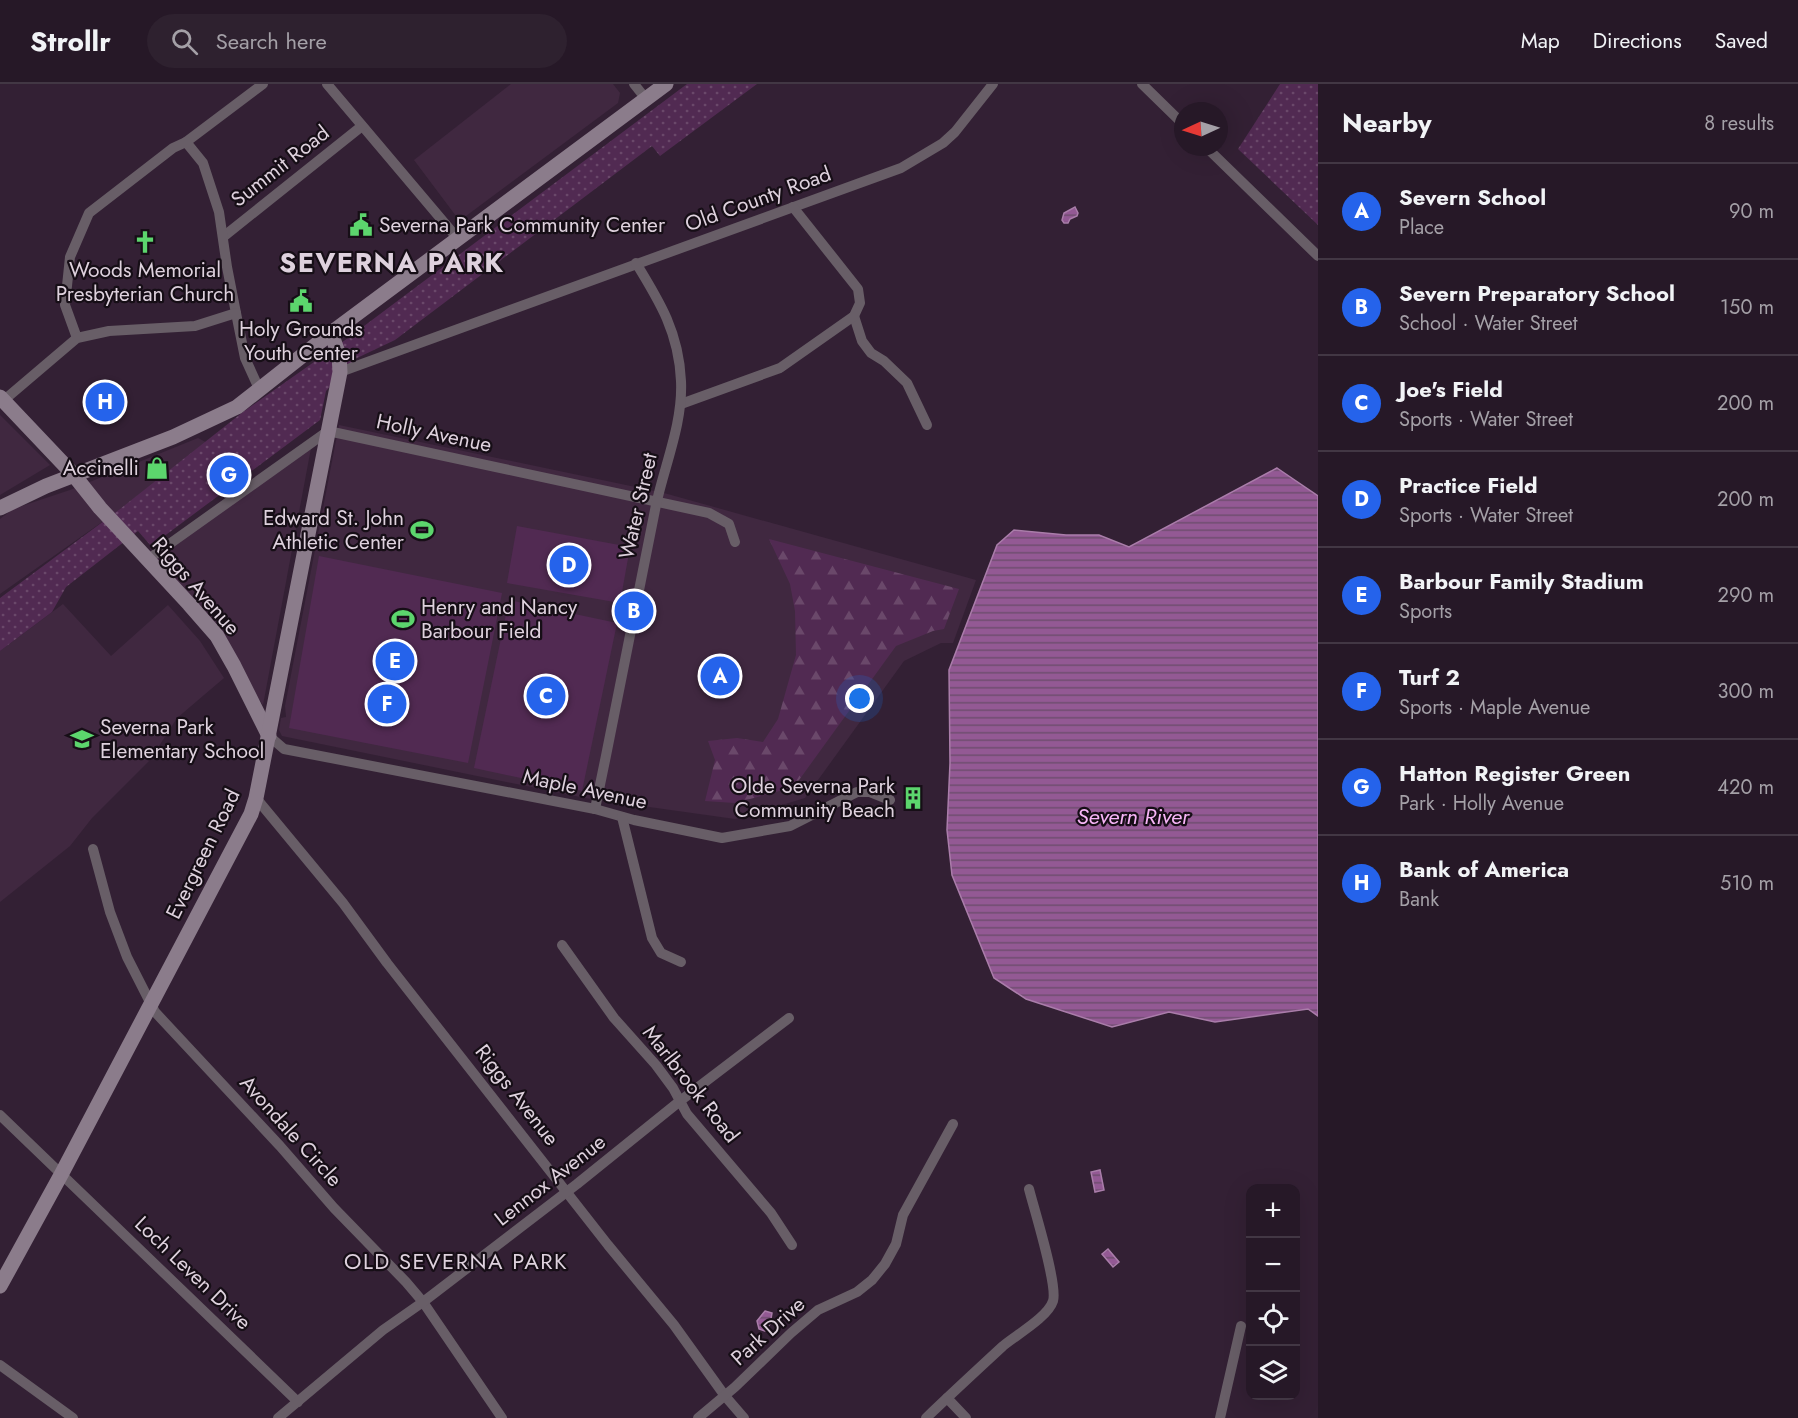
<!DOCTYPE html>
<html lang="en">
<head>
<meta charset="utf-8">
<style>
	:root { --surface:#261827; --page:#2e212f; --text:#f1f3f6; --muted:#a4a0a7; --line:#423744; --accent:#2563eb }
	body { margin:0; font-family:Jost,sans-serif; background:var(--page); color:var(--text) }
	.controls { position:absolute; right:18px; bottom:18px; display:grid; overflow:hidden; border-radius:12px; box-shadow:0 6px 24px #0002 }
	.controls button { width:54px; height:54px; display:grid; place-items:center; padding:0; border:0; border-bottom:2px solid var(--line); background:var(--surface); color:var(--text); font:30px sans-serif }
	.compass { position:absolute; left:1174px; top:18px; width:54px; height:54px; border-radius:50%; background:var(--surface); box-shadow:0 6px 24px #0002; rotate:266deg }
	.you { position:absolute; left:860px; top:615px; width:21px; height:21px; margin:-15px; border:4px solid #fff; border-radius:50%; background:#1a73e8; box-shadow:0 0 0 9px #1a73e833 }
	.badge { display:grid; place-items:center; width:39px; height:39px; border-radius:50%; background:var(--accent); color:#fff; font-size:20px; font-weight:700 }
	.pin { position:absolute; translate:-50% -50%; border:3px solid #fff; box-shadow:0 2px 6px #0006 }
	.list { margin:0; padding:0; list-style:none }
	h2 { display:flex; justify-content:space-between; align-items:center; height:78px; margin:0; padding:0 24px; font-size:26px }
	h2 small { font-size:20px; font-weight:400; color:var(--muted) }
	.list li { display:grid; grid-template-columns:39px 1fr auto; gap:18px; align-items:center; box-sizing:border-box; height:96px; padding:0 24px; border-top:2px solid var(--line) }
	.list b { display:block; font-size:22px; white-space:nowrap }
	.list p { margin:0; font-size:20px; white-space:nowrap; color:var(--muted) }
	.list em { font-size:20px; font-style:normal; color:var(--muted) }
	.icon { flex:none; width:33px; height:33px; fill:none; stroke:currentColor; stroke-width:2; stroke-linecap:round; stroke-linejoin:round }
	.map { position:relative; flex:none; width:1318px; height:1334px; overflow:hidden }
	header { display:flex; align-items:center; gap:36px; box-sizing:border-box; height:84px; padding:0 30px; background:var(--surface); border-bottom:2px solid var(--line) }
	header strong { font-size:28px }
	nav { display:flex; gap:33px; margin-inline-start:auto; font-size:21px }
	.search { width:420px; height:54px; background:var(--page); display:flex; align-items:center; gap:15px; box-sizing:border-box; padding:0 21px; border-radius:33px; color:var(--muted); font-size:22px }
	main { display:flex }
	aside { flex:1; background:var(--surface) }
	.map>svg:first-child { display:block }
	.built { fill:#402840 }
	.grass { fill:#512a52 }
	.forest { fill:url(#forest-firs) }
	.park { fill:url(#park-dots) }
	.water { fill:url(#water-rules); stroke:#aa7daa; stroke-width:1.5 }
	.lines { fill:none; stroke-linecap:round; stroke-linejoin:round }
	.street { stroke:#685e67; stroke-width:10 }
	.secondary { stroke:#8b7c8b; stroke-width:15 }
	.labels { text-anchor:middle; stroke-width:4.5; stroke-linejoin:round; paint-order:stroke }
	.street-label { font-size:21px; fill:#ded1dd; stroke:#160e16 }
	.poi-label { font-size:21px; fill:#ded1dd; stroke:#160e16; text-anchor:start }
	.water-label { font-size:22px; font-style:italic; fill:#f7b5f7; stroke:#160e16 }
	.neighbourhood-label { font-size:22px; letter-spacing:1.5px; fill:#ded1dd; stroke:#160e16 }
	.district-label { font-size:27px; font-weight:bold; letter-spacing:1.5px; fill:#ded1dd; stroke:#160e16 }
</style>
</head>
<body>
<header>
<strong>Strollr</strong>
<div class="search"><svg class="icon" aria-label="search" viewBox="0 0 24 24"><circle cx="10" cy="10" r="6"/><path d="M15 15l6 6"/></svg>Search here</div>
<nav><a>Map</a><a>Directions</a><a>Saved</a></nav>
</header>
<main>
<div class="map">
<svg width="1318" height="1334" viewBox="0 0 1318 1334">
	<defs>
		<pattern id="forest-firs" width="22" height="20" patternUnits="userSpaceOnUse" patternTransform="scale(1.5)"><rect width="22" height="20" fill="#512a52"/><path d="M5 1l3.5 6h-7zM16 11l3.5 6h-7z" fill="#6a486a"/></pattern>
		<pattern id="park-dots" width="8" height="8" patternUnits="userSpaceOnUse" patternTransform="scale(1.5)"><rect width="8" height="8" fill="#512a52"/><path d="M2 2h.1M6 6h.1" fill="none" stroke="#6a486a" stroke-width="1.8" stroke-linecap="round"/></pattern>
		<pattern id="water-rules" width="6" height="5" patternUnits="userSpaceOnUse" patternTransform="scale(1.5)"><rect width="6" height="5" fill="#935994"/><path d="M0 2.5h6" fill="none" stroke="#6f4d6f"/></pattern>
	</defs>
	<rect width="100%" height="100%" fill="#332034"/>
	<!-- built -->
	<g class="built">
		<polygon points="511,0 613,0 620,9 618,19 466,132 456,132 414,76"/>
		<polygon points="0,331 50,381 0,411"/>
		<polygon points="339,341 664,409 976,496 953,559 941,559 904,577 805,714 735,735 585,714 282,652 279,646 281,634 286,633 285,622"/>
		<polygon points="198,354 211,361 0,510 0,435 13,425 70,406"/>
		<polygon points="311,364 263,621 157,474"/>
		<polygon points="63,520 111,572 168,521 200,557 224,594 177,634 150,676 92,734 70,762 0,818 0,567"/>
	</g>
	<!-- grass -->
	<g class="grass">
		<polygon points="517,442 630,463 620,519 507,499"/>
		<polygon points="319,472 502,509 468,679 289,644"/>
		<polygon points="509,516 617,539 582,707 474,684"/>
	</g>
	<!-- forest -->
	<polygon class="forest" points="769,455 959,505 944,545 933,547 896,562 794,703 735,719 705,717 715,676 708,657 737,654 763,658 778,635 796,571 795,527 790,500"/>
	<!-- park -->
	<g class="park">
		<polygon points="687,0 757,0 660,72 652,62 395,256 357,274 326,307 320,336 151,462 138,447 66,503 52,528 0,567 0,514 120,425 243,328 348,254"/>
		<polygon points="1280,0 1318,0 1318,141 1238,65"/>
	</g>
	<!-- water -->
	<g class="water">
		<polygon points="1075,123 1078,129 1077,132 1070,135 1068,139 1064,139 1062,136 1064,129"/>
		<polygon points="1277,384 1318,412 1318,932 1308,925 1215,938 1169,928 1112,943 1026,915 994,894 952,791 947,746 950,679 949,586 997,461 1014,446 1066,451 1099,451 1129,463"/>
		<polygon points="1100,1086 1104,1106 1095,1108 1091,1088"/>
		<polygon points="1108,1165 1119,1178 1113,1183 1102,1170"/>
		<polygon points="765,1227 772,1229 770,1240 765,1247 759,1245 757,1237"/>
	</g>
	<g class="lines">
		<!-- street -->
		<g class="street">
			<polyline points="327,0 458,155"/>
			<polyline points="634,0 646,15"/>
			<polyline points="1142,0 1183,40"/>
			<polyline points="186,58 263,0"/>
			<polyline points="1206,63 1318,172"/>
			<polyline points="223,153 362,42"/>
			<polyline points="854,232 862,257 871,269 884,277 907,299 927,341"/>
			<polyline points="77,254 65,221 70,173 89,129 173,64 186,58 203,79 219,128 227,183 236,229"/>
			<polyline points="340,288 901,84 943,59 955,48 993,0"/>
			<polyline points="3,317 77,254 109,247 195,242 236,229 245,274 260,307"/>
			<polyline points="681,320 780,284 854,232 860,219 858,205 793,123"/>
			<polyline points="147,476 328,347 709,429 729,440 735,458"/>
			<polyline points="269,652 284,665 595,725 634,736 722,754 790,742 857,708 870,708 890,716"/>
			<polyline points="256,714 343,819 387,879 608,1161 674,1241 725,1312 744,1334"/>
			<path d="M595,725C616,624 636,523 656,421C665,380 683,339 681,297C679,249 660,218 636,179"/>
			<polyline points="622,733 652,854 661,869 681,878"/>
			<polyline points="93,765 110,828 127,873 155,928 280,1062 334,1124 406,1198 423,1218 502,1334"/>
			<polyline points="562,861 614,934 656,981 673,1004 687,1030 771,1129 792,1161"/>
			<polyline points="0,1031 298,1318"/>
			<polyline points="0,1281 73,1334"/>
			<polyline points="947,1314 966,1334"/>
			<polyline points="278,1334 383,1246 423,1218 577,1100 680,1017 789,934"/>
			<polyline points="698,1334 735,1303 791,1249 818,1226 857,1208 872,1196 885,1180 896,1160 903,1131 953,1040"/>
			<path d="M926,1334C951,1310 977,1286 1003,1262C1016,1251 1048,1233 1053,1217C1058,1201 1034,1125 1029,1105"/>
			<polyline points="1220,1334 1241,1242"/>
		</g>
		<!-- secondary -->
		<g class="secondary">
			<polyline points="0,313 73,390 100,424 189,520 217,552 234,582 269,652"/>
			<polyline points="0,424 46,402 173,353 237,323 331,249 666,0"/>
			<polyline points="0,1202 62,1089 251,730 256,714 340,288 339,271 331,249"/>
		</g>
	</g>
	<!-- icons -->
	<defs>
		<g id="civic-bare" transform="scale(1.8)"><path d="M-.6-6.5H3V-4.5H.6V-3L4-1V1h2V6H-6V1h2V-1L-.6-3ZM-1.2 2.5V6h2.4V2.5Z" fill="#5cd56d" stroke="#160e16" stroke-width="2.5" paint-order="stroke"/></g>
		<g id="church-bare" transform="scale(1.8)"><path d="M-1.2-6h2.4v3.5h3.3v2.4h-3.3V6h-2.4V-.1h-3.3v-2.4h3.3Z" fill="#5cd56d" stroke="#160e16" stroke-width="2.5" paint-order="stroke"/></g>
		<g id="shop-bare" transform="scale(1.8)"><path d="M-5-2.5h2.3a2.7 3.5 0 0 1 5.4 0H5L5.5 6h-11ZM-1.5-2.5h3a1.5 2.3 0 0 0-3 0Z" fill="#5cd56d" stroke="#160e16" stroke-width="2.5" paint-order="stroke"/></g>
		<g id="stadium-bare" transform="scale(1.8)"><path d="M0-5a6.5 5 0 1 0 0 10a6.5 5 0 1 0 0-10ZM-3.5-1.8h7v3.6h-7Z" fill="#5cd56d" stroke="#160e16" stroke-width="2.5" paint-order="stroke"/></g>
		<g id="school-bare" transform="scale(1.8)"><path d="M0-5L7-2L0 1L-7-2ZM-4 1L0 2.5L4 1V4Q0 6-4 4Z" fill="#5cd56d" stroke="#160e16" stroke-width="2.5" paint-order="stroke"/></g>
		<g id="building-bare" transform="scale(1.8)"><path d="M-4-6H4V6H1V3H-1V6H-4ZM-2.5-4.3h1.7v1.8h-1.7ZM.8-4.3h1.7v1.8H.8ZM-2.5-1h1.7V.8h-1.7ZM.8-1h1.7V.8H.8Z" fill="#5cd56d" stroke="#160e16" stroke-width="2.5" paint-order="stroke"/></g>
	</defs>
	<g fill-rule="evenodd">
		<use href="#civic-bare" x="361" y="141"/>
		<use href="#church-bare" x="145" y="158"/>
		<use href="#civic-bare" x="301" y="217"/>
		<use href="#shop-bare" x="157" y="384"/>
		<use href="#stadium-bare" x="422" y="446"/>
		<use href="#stadium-bare" x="403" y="535"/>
		<use href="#school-bare" x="82" y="655"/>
		<use href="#building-bare" x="913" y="714"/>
	</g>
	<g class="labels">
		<!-- street labels -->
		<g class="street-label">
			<text transform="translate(280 82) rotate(-38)" y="7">Summit Road</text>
			<text transform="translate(758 115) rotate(-20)" y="7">Old County Road</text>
			<text transform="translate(434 349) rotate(12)" y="7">Holly Avenue</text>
			<text transform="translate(638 422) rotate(-77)" y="7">Water Street</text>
			<text transform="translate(196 502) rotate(49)" y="7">Riggs Avenue</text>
			<text transform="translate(585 705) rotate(12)" y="7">Maple Avenue</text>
			<text transform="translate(203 770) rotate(-64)" y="7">Evergreen Road</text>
			<text transform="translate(691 1000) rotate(52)" y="7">Marlbrook Road</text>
			<text transform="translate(517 1011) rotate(52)" y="7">Riggs Avenue</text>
			<text transform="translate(291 1047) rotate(48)" y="7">Avondale Circle</text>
			<text transform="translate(550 1096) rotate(-38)" y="7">Lennox Avenue</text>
			<text transform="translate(193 1189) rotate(44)" y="7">Loch Leven Drive</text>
			<text transform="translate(768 1247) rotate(-42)" y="7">Park Drive</text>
		</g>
		<!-- poi labels -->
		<g class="poi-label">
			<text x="379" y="148">Severna Park Community Center</text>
			<text x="145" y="193" text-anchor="middle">Woods Memorial<tspan x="145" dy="24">Presbyterian Church</tspan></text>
			<text x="301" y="252" text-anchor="middle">Holy Grounds<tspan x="301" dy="24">Youth Center</tspan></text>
			<text x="139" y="391" text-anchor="end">Accinelli</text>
			<text x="404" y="441" text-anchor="end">Edward St. John<tspan x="404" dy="24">Athletic Center</tspan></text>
			<text x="421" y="530">Henry and Nancy<tspan x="421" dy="24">Barbour Field</tspan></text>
			<text x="100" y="650">Severna Park<tspan x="100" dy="24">Elementary School</tspan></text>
			<text x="895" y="709" text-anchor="end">Olde Severna Park<tspan x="895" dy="24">Community Beach</tspan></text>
		</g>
		<!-- water labels -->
		<g class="water-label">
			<text x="1133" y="740">Severn River</text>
		</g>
		<!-- neighbourhood labels -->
		<g class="neighbourhood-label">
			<text x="456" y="1185">OLD SEVERNA PARK</text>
		</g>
		<!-- district labels -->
		<g class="district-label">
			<text x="392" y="188">SEVERNA PARK</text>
		</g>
	</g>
</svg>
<div class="controls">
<button>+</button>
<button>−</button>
<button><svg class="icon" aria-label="locate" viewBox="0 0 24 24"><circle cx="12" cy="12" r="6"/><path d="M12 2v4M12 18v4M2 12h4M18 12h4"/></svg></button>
<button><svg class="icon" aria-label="layers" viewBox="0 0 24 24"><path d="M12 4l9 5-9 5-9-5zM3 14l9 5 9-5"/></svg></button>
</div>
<svg class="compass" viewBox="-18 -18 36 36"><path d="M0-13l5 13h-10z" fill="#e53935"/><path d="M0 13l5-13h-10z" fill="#a4a0a7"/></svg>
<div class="you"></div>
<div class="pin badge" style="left:720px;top:592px">A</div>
<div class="pin badge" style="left:634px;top:527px">B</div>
<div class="pin badge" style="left:546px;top:612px">C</div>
<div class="pin badge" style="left:569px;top:481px">D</div>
<div class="pin badge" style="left:395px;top:577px">E</div>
<div class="pin badge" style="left:387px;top:620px">F</div>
<div class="pin badge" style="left:229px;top:391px">G</div>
<div class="pin badge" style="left:105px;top:318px">H</div>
</div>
<aside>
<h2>Nearby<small>8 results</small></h2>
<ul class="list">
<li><span class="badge">A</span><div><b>Severn School</b><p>Place</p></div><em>90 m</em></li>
<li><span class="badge">B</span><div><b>Severn Preparatory School</b><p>School · Water Street</p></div><em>150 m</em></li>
<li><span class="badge">C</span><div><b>Joe's Field</b><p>Sports · Water Street</p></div><em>200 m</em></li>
<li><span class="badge">D</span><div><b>Practice Field</b><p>Sports · Water Street</p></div><em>200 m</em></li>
<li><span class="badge">E</span><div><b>Barbour Family Stadium</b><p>Sports</p></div><em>290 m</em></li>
<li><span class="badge">F</span><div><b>Turf 2</b><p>Sports · Maple Avenue</p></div><em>300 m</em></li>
<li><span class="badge">G</span><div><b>Hatton Register Green</b><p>Park · Holly Avenue</p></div><em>420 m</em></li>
<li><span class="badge">H</span><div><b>Bank of America</b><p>Bank</p></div><em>510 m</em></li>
</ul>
</aside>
</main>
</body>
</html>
